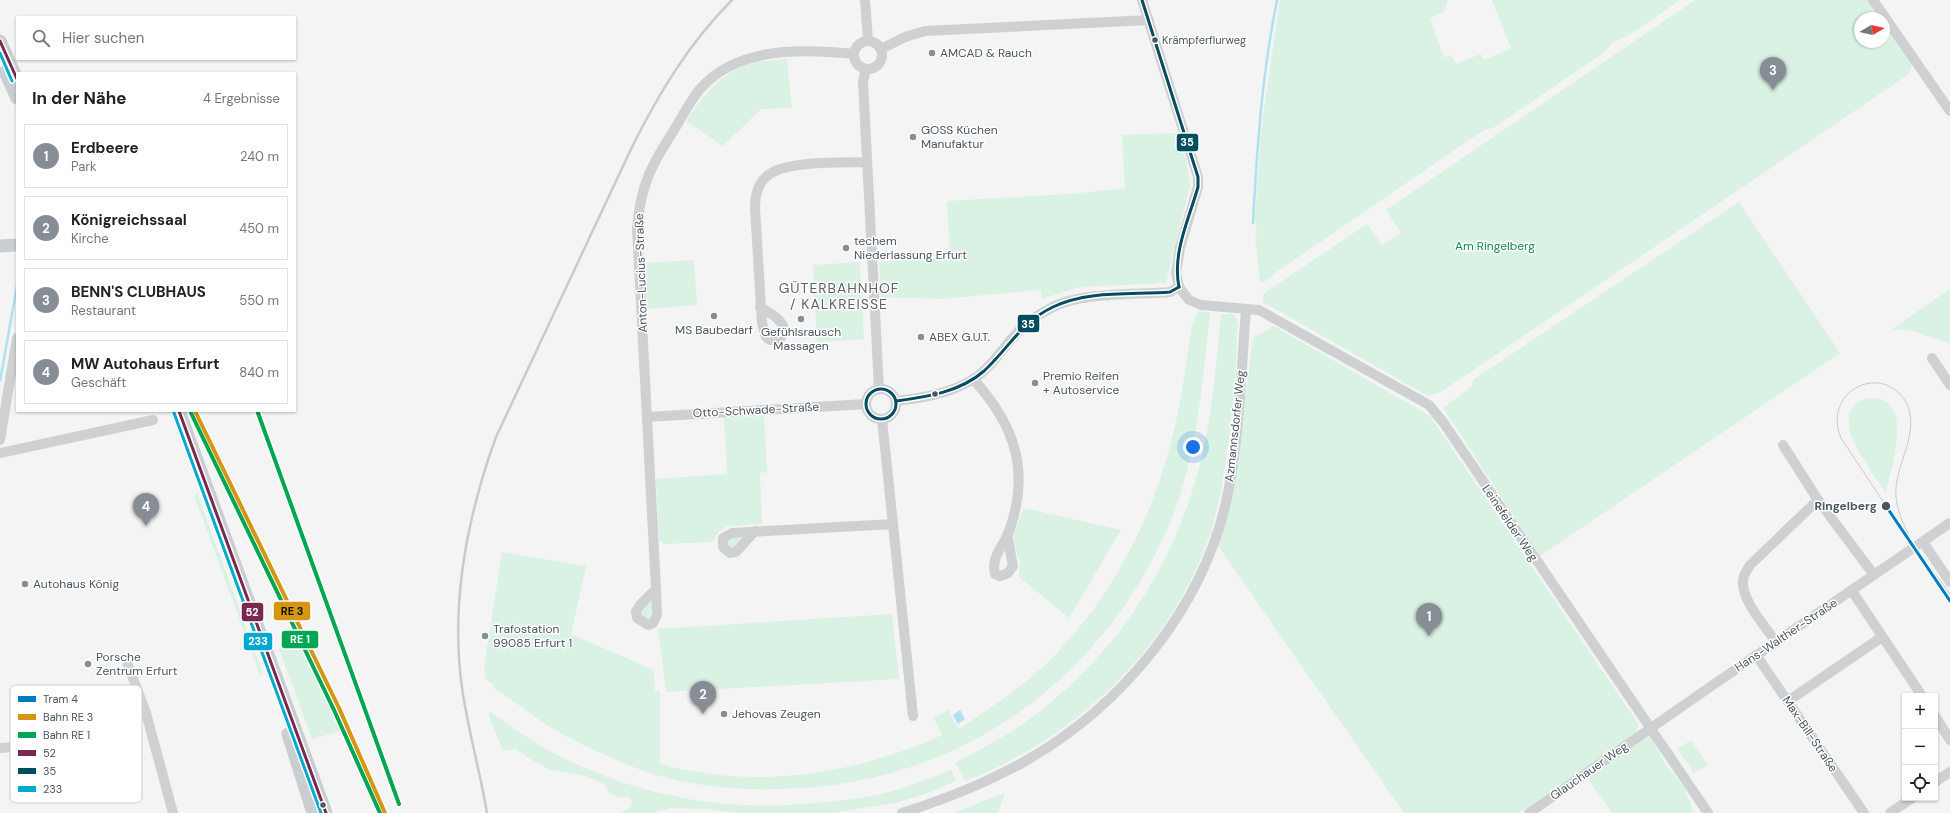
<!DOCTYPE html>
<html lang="de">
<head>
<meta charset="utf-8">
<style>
	:root { --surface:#fff; --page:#f2f2f2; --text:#222; --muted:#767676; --line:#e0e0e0; --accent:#868d94 }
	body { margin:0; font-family:"DM Sans",sans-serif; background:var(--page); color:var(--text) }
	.controls { position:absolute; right:12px; bottom:12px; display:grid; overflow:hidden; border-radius:0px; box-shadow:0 1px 3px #0004 }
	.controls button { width:36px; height:36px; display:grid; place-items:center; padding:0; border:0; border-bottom:1px solid var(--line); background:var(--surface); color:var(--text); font:20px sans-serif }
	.compass { position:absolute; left:1854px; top:12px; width:36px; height:36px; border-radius:50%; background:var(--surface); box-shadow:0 1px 3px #0004; rotate:81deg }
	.you { position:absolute; left:1193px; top:447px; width:14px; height:14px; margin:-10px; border:3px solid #fff; border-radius:50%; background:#1a73e8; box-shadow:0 0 0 6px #1a73e833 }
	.badge { display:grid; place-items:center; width:26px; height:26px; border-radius:50%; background:var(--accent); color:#fff; font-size:13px; font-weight:700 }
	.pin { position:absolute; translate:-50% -33px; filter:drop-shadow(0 1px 2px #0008) }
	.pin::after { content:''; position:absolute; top:21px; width:14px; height:12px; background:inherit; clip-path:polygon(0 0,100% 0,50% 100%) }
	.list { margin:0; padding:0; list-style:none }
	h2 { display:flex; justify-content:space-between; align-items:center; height:52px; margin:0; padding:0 16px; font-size:17px }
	h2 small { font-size:13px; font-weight:400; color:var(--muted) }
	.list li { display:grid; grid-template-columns:26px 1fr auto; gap:12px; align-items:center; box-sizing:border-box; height:64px; margin:0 8px 8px; padding:0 8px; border:1px solid var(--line); border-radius:0px }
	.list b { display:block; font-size:15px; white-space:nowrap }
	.list p { margin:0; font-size:13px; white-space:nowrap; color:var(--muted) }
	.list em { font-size:13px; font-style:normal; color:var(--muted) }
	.icon { flex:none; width:22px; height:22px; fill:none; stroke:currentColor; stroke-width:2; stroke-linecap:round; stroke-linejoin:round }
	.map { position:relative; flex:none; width:1950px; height:813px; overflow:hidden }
	.search { position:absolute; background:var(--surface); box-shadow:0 1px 3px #0004; left:16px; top:16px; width:280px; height:44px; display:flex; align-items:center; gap:10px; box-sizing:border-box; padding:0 14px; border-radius:0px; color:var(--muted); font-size:15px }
	.panel { position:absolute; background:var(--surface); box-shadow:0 1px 3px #0004; left:16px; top:72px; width:280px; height:340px; border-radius:0px }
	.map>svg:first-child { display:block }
	.green { fill:#d9f2e3 }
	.water { fill:#aee2f0 }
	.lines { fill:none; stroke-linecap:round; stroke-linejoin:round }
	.stream { stroke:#aee2f0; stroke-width:2.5 }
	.minor { stroke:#ced0d2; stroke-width:10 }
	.major { stroke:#caced1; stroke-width:13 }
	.tram { stroke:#c9cacc; stroke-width:1 }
	.rail { stroke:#c9cacc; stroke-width:2.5 }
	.bus-1-casing { stroke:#fff; stroke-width:6 }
	.bus-2-casing { stroke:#fff; stroke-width:6 }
	.bus-3-casing { stroke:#fff; stroke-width:6 }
	.bus-1 { stroke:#79294f; stroke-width:3 }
	.bus-2 { stroke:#004c61; stroke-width:3 }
	.bus-3 { stroke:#00a9ce; stroke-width:3 }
	.rail-1-casing { stroke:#fff; stroke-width:7 }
	.rail-2-casing { stroke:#fff; stroke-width:7 }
	.rail-1 { stroke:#d49613; stroke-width:4 }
	.rail-2 { stroke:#00a651; stroke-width:4 }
	.tram-1-casing { stroke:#fff; stroke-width:6 }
	.tram-1 { stroke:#007ac3; stroke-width:3 }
	.bus-dot { fill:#4a5661; stroke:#fff; stroke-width:1.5 }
	.poi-dot { fill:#868d94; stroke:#fff; stroke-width:1.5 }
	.labels { text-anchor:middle; stroke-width:3; stroke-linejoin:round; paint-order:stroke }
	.bus-label { font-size:11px; fill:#4a5661; stroke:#fff; text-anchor:start }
	.poi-label { font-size:12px; fill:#4a5661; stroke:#fff; text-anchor:start }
	.park-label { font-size:12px; fill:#17864f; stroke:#fff }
	.street-label { font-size:12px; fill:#4a5661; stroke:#fff }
	.stop-label { font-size:12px; font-weight:bold; fill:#4a5661; stroke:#fff; text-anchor:end }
	.quarter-label { font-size:14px; letter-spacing:1px; fill:#5f6368; stroke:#fff }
	.key { fill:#fff; stroke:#c9ccd0; stroke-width:1 }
	.key-label { font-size:11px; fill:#4a5661 }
	.line-badge { stroke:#fff; stroke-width:1.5 }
	.badge-label { font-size:11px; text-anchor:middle; font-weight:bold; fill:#fff }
	.pale-badge-label { font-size:11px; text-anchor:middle; font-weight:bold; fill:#111 }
</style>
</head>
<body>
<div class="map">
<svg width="1950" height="813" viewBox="0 0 1950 813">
	<rect width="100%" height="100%" fill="#f4f4f4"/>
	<!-- green -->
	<g class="green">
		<polygon points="1280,0 1448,0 1444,12 1430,18 1444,58 1450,55 1456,64 1481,54 1484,60 1511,48 1492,0 1680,0 1634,32 1611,44 1605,52 1493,128 1485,130 1472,138 1278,271 1263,283 1260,282 1255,238 1257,233 1255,220 1261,130"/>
		<polygon points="1695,0 1868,0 1880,18 1860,18 1860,42 1884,42 1884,24 1912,64 1909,74 1441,392 1428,396 1263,302 1263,294 1367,224 1382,245 1401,233 1386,210"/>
		<path d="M787,59L792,108L761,109L723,146L686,121C704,95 721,72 753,63C764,60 777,60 787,59Z"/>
		<polygon points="1177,133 1187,163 1190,186 1166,283 1079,287 1042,299 1041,290 941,299 882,297 879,262 950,257 947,201 1071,194 1125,188 1122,135"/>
		<polygon points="1739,202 1840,353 1540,556 1443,408 1472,386 1473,380"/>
		<polygon points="694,260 697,305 647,309 644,263"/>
		<polygon points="860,262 864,339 817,342 813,265"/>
		<polygon points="1950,289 1950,344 1913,331 1892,329"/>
		<path d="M1199,311L1210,313C1202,385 1197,462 1167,530C1096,688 951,787 778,789C735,790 691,786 650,773C620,763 574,742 547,725C529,713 511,699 493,687L494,685L486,679L484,668L502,552L586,566L571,634L654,670L655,691H660V764C756,790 853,775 942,735L934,718L948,710L959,729C988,709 1018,690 1044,666C1106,606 1148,529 1170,446C1181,406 1186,365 1192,324Z"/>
		<path d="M1221,314H1233C1234,315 1236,318 1237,319C1238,323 1237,330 1237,334C1237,356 1235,378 1233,400C1228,446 1224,493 1209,537C1171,648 1074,740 965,781L955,763C980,749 1006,737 1028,720C1110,661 1171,572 1197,475C1212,422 1216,368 1221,314Z"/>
		<polygon points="1274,326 1430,416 1639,725 1635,734 1519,813 1404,813 1218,546 1232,495 1253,338"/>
		<path d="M1868,398C1916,395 1892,465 1886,492C1872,471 1821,411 1868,398Z"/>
		<polygon points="764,416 767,472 760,473 762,524 727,526 718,533 712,542 664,544 659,540 656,479 727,474 724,418"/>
		<polygon points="197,493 263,674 260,675 195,498 195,494"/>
		<polygon points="1024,508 1121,530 1069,618 1019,577 1020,563 1012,538"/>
		<polygon points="732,537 741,538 742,540 735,548 728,547 728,539"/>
		<polygon points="652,598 651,616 647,619 642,618 641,610"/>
		<polygon points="892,614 899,679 666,692 658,629"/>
		<polygon points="298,641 340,731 312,739 279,649"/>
		<path d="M489,711C510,725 531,741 553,753C642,798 727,813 826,802C852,800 878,796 903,788C919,783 935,776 951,770L956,781L920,796L894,803L833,813H744L705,809L671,808L651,813H620L630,808L633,802L628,797H619L611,794L604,784L585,776L550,770L530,759L516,749L503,751L490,718Z"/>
		<polygon points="1651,737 1665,763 1684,787 1694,813 1612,813 1587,777 1643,738"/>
		<polygon points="1691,740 1708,765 1694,773 1678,749"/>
		<polygon points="1005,793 998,813 953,813"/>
	</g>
	<!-- water -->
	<polygon class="water" points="960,710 965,719 958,724 953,715"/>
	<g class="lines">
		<!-- stream -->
		<g class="stream">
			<path d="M1253,223C1257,148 1262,74 1277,0"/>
			<polyline points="0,381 17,286"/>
		</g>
		<!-- minor -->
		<g class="minor">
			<polyline points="865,0 868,40"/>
			<polyline points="1142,0 1198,177 1198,187 1180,248 1176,273 1179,287 1189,300 1201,305 1259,310 1429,405 1443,422 1708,813"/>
			<polyline points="1873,0 1950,111"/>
			<circle cx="868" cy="55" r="14"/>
			<polyline points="881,49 905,37 925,31 1149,20"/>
			<polyline points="866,69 863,82 879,388"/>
			<path d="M760,307C771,314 780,317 785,330L780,339L770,340L766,337L762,323L755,208C755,198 757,185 766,177C783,160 842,163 867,162"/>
			<polyline points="1932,358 1950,385"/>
			<path d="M973,379C1016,426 1031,473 1008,534C1002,548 991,557 995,574L1000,576L1008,573L1013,566L1007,535"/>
			<circle cx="881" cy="404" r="15"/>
			<path d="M896,401C923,398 948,394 972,380C990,369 1002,349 1016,334C1026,322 1039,314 1053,307C1081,292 1137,295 1170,292L1179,287"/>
			<polyline points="647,417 866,404"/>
			<polyline points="882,419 913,716"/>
			<polyline points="0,440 17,338"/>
			<polyline points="1783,445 1818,500 1874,575"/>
			<polyline points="0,453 153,420"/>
			<polyline points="755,531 736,552 730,553 723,547 723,538 732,533 893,524"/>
			<polyline points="1923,542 1950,582"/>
			<path d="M656,589L657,615L653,623L648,625L637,618L636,611L640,605L656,589L637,228C641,184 651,166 674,130C682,117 690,101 700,89C737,46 803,49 854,54"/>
			<polyline points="1852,591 1922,696"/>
			<path d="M1776,642C1765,626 1737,596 1744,576C1745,572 1748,569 1750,565L1818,500"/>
			<polyline points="1756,655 1864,813"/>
			<polyline points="128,665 146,713 173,813"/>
			<polyline points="1788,701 1882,637"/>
			<polyline points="1935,716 1950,740"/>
			<polyline points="0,748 31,746 146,713"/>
			<polyline points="1935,782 1950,772"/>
			<path d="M902,813C943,800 984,784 1022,763C1122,707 1205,607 1228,493C1240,433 1241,371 1246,310"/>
			<polyline points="1529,813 1710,687 1950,523"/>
			<polyline points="1890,813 1912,798"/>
		</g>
		<!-- major -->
		<g class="major">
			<polyline points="0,41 17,79"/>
			<polyline points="5,72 17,98"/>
			<polyline points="0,246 17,245"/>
			<polyline points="179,411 326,813"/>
			<polyline points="288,734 313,813"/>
		</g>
		<!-- tram -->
		<path class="tram" d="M1886,506L1841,438C1822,392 1879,363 1904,399C1924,430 1893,465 1896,497C1899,531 1931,567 1950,594"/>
		<!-- rail -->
		<path class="rail" d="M487,813C480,771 468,730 462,688C450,602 467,517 496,437L632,147C659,93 689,43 732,0"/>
		<!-- bus-1 casing -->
		<g class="bus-1-casing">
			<g id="bus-1">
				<polyline points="0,41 17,79"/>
				<polyline points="179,411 326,813"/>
			</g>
		</g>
		<!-- bus-2 casing -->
		<g class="bus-2-casing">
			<g id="bus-2">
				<path d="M1142,0L1198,177V187C1189,219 1172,253 1179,287"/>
				<circle cx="881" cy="404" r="15"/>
				<path d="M896,401C927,397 960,392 984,371C1009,348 1021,322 1053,307C1088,290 1132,295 1170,292L1179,287"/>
			</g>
		</g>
		<!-- bus-3 casing -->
		<g class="bus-3-casing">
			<g id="bus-3">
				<polyline points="0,53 12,81"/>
				<polyline points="174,413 321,813"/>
			</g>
		</g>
		<!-- bus-1 -->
		<use href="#bus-1" class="bus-1"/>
		<!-- bus-2 -->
		<use href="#bus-2" class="bus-2"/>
		<!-- bus-3 -->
		<use href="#bus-3" class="bus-3"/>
		<!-- rail-1 casing -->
		<g class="rail-1-casing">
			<polyline id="rail-1" points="195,411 339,708 385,813"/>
		</g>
		<!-- rail-2 casing -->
		<g class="rail-2-casing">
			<g id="rail-2">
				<polyline points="191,413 334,710 380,813"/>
				<polyline points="258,413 399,804"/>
			</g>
		</g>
		<!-- rail-1 -->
		<use href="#rail-1" class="rail-1"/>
		<!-- rail-2 -->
		<use href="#rail-2" class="rail-2"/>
		<!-- tram-1 casing -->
		<g class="tram-1-casing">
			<polyline id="tram-1" points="1886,506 1950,601"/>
		</g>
		<!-- tram-1 -->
		<use href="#tram-1" class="tram-1"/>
	</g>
	<!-- markers -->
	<g class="bus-dot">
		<circle cx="1155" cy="40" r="3.5"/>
		<circle cx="935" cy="394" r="3.5"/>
		<circle cx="1886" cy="506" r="5"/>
		<circle cx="323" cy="805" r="3.5"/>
	</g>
	<g class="poi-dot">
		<circle cx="932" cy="53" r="4"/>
		<circle cx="913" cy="137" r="4"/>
		<circle cx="846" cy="248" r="4"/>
		<circle cx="714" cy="316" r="4"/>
		<circle cx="801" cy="319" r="4"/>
		<circle cx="921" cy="337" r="4"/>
		<circle cx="1035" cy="383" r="4"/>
		<circle cx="25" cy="584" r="4"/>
		<circle cx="485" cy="636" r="4"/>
		<circle cx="88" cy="664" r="4"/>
		<circle cx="724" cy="714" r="4"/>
	</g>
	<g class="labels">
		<!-- bus labels -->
		<g class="bus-label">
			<text x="1162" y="44">Krämpferflurweg</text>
		</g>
		<!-- poi labels -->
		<g class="poi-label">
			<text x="940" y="57">AMCAD &amp; Rauch</text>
			<text x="921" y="134">GOSS Küchen<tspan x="921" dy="14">Manufaktur</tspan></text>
			<text x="854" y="245">techem<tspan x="854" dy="14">Niederlassung Erfurt</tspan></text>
			<text x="714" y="334" text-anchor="middle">MS Baubedarf</text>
			<text x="801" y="336" text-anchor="middle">Gefühlsrausch<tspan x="801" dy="14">Massagen</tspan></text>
			<text x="929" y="341">ABEX G.U.T.</text>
			<text x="1043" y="380">Premio Reifen<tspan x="1043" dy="14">+ Autoservice</tspan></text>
			<text x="33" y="588">Autohaus König</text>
			<text x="493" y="633">Trafostation<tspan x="493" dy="14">99085 Erfurt 1</tspan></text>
			<text x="96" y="661">Porsche<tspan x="96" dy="14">Zentrum Erfurt</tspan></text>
			<text x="732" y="718">Jehovas Zeugen</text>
		</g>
		<!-- park labels -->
		<g class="park-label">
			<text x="1495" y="250">Am Ringelberg</text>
		</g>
		<!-- street labels -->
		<g class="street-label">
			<text transform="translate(641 273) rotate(-92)" y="4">Anton-Lucius-Straße</text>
			<text transform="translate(756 410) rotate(-3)" y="4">Otto-Schwade-Straße</text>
			<text transform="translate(1235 426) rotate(-84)" y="4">Azmannsdorfer Weg</text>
			<text transform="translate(1510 523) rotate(56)" y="4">Leinefelder Weg</text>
			<text transform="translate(1786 635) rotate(-34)" y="4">Hans-Walther-Straße</text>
			<text transform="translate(1810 734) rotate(56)" y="4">Max-Bill-Straße</text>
			<text transform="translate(1589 771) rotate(-35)" y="4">Glauchauer Weg</text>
		</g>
		<!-- stop labels -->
		<g class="stop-label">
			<text x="1877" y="510">Ringelberg</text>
		</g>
		<!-- quarter labels -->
		<g class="quarter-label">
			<text x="839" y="293">GÜTERBAHNHOF<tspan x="839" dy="16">/ KALKREISSE</tspan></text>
		</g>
	</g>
	<!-- legend -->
	<rect x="10" y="685" width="132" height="118" rx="6" class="key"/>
	<rect x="18" y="696" width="18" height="6" fill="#007ac3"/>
	<rect x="18" y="714" width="18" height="6" fill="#d49613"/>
	<rect x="18" y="732" width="18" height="6" fill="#00a651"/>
	<rect x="18" y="750" width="18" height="6" fill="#79294f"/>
	<rect x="18" y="768" width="18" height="6" fill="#004c61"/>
	<rect x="18" y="786" width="18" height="6" fill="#00a9ce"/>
	<g class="key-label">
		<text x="43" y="703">Tram 4</text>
		<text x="43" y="721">Bahn RE 3</text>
		<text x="43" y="739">Bahn RE 1</text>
		<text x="43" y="757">52</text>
		<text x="43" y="775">35</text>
		<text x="43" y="793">233</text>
	</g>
	<g class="line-badge">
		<rect x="1176" y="133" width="23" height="19" rx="4" fill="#004c61"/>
		<rect x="1017" y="314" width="23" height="19" rx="4" fill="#004c61"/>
		<rect x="273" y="601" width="38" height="20" rx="4" fill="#d49613"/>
		<rect x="241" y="602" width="23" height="20" rx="4" fill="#79294f"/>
		<rect x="281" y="630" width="38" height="19" rx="4" fill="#00a651"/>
		<rect x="243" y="632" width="30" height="19" rx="4" fill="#00a9ce"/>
	</g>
	<g class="badge-label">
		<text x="1187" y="146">35</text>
		<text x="1028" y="328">35</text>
		<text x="252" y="616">52</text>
		<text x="300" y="643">RE 1</text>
		<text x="258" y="645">233</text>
	</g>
	<g class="pale-badge-label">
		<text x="292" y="615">RE 3</text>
	</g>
</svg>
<div class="controls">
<button>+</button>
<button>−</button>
<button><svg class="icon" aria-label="locate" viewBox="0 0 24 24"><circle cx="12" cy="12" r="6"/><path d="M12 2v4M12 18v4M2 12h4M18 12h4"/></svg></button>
</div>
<svg class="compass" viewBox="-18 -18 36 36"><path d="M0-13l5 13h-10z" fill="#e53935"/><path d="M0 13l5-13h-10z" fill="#767676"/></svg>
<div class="you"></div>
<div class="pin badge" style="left:1429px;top:636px">1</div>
<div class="pin badge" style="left:703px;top:714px">2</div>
<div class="pin badge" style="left:1773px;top:90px">3</div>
<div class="pin badge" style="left:146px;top:526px">4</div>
<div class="search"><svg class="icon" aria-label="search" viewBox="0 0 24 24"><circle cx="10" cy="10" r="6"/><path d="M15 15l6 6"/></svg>Hier suchen</div>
<section class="panel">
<h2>In der Nähe<small>4 Ergebnisse</small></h2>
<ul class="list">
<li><span class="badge">1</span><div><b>Erdbeere</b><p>Park</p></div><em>240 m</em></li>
<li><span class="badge">2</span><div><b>Königreichssaal</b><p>Kirche</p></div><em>450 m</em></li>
<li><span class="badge">3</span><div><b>BENN'S CLUBHAUS</b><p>Restaurant</p></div><em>550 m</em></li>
<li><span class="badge">4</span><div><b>MW Autohaus Erfurt</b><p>Geschäft</p></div><em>840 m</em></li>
</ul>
</section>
</div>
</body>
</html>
